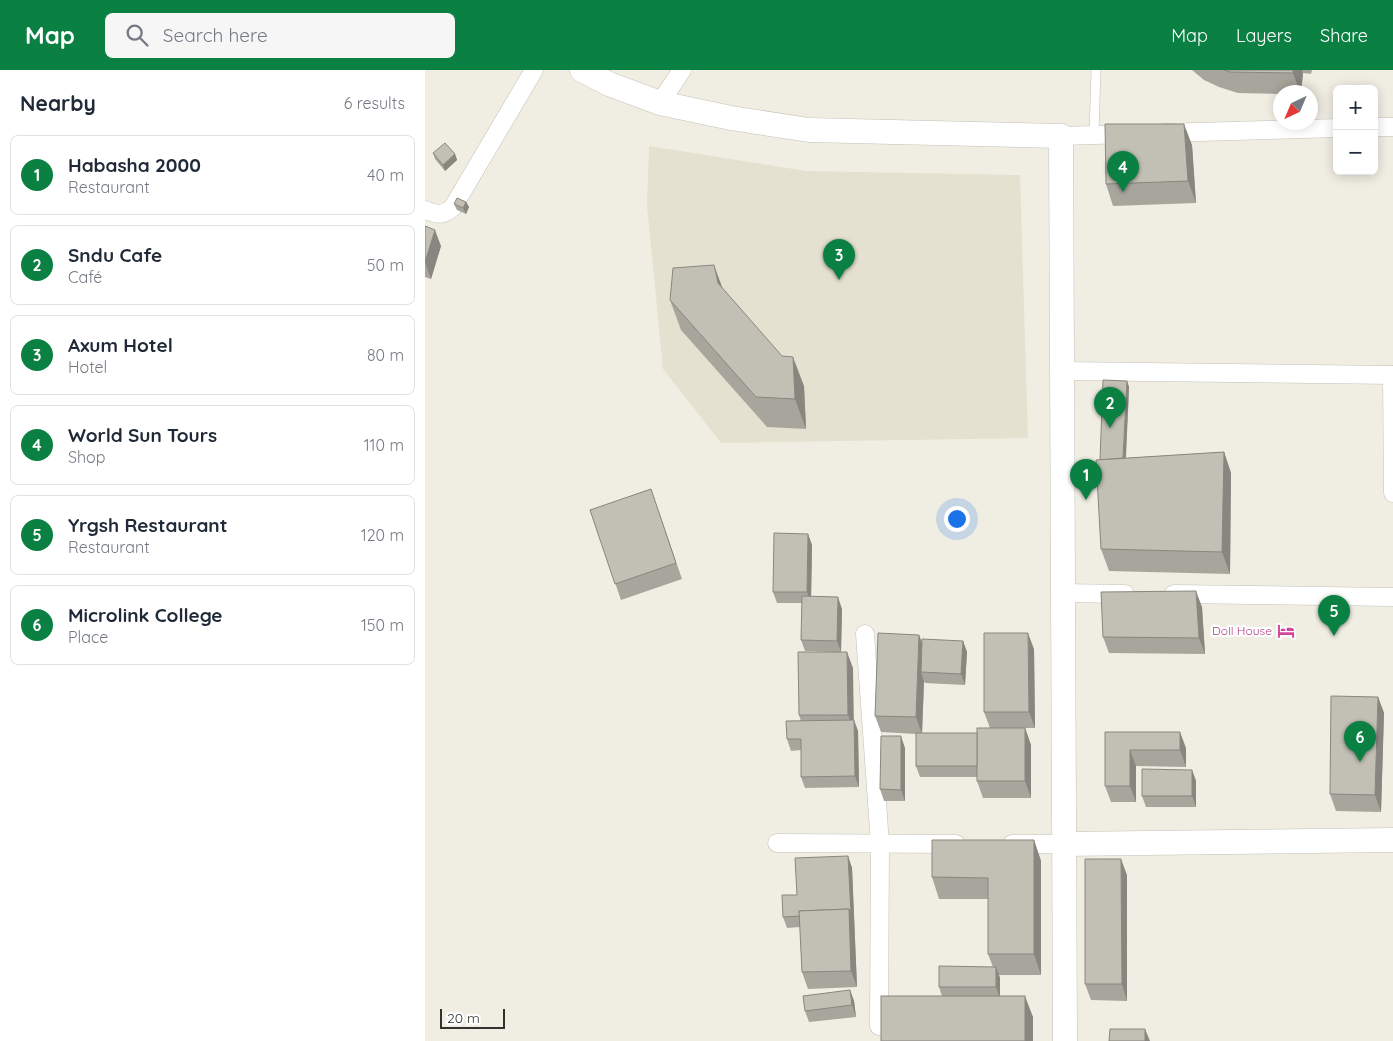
<!DOCTYPE html>
<html lang="en">
<head>
<meta charset="utf-8">
<style>
	:root { --surface:#fff; --page:#f6f6f7; --text:#1f2937; --muted:#747a83; --line:#e0e1e3; --accent:#0b8043 }
	body { margin:0; font-family:Quicksand,sans-serif; background:var(--page); color:var(--text) }
	.controls { position:absolute; right:15px; top:15px; display:grid; overflow:hidden; border-radius:8px; box-shadow:0 2px 12px #0003 }
	.controls button { width:45px; height:45px; display:grid; place-items:center; padding:0; border:0; border-bottom:1px solid var(--line); background:var(--surface); color:var(--text); font:25px sans-serif }
	.compass { position:absolute; left:848px; top:15px; width:45px; height:45px; border-radius:50%; background:var(--surface); box-shadow:0 2px 12px #0003; rotate:224deg }
	.scale { position:absolute; left:15px; bottom:12px; width:65px; box-sizing:border-box; padding-left:5px; border:2px solid #32312d; border-top:0; font-size:14px; line-height:18px; white-space:nowrap; color:#32312d; -webkit-text-stroke:4px #fff; paint-order:stroke }
	.you { position:absolute; left:531px; top:448px; width:18px; height:18px; margin:-12px; border:4px solid #fff; border-radius:50%; background:#1a73e8; box-shadow:0 0 0 8px #1a73e833 }
	.badge { display:grid; place-items:center; width:32px; height:32px; border-radius:50%; background:var(--accent); color:#fff; font-size:16px; font-weight:700 }
	.pin { position:absolute; translate:-50% -41px; filter:drop-shadow(0 1px 2px #0008) }
	.pin::after { content:''; position:absolute; top:26px; width:18px; height:15px; background:inherit; clip-path:polygon(0 0,100% 0,50% 100%) }
	.list { margin:0; padding:0; list-style:none }
	h2 { display:flex; justify-content:space-between; align-items:center; height:65px; margin:0; padding:0 20px; font-size:21px }
	h2 small { font-size:16px; font-weight:400; color:var(--muted) }
	.list li { display:grid; grid-template-columns:32px 1fr auto; gap:15px; align-items:center; box-sizing:border-box; height:80px; margin:0 10px 10px; padding:0 10px; border:1px solid var(--line); border-radius:8px }
	.list b { display:block; font-size:19px; white-space:nowrap }
	.list p { margin:0; font-size:16px; white-space:nowrap; color:var(--muted) }
	.list em { font-size:16px; font-style:normal; color:var(--muted) }
	.icon { flex:none; width:28px; height:28px; fill:none; stroke:currentColor; stroke-width:2; stroke-linecap:round; stroke-linejoin:round }
	.map { position:relative; flex:none; width:968px; height:971px; overflow:hidden }
	header { display:flex; align-items:center; gap:30px; box-sizing:border-box; height:70px; padding:0 25px; background:var(--accent); color:#fff }
	header strong { font-size:24px }
	nav { display:flex; gap:28px; margin-inline-start:auto; font-size:18px }
	.search { width:350px; height:45px; background:var(--page); display:flex; align-items:center; gap:12px; box-sizing:border-box; padding:0 18px; border-radius:8px; color:var(--muted); font-size:19px }
	main { display:flex }
	aside { flex:1; background:var(--surface) }
	.map>svg:first-child { display:block }
	.built { fill:#e5e1d0 }
	.lines { fill:none; stroke-linecap:round; stroke-linejoin:round }
	.lane-casing { stroke:#c3c1b7; stroke-width:10 }
	.street-casing { stroke:#c3c1b7; stroke-width:19 }
	.secondary-casing { stroke:#c3c1b7; stroke-width:25 }
	.lane { stroke:#fff; stroke-width:9 }
	.street { stroke:#fff; stroke-width:18 }
	.secondary { stroke:#fff; stroke-width:24 }
	.wall { fill:#a7a59c }
	.shaded-wall { fill:#88867f }
	.building { fill:#c2c0b5; stroke:#88867f }
	.labels { text-anchor:middle; stroke-width:4.5; stroke-linejoin:round; paint-order:stroke }
	.hotel-label { font-size:12px; fill:#b23c85; stroke:#fff; text-anchor:end }
</style>
</head>
<body>
<header>
<strong>Map</strong>
<div class="search"><svg class="icon" aria-label="search" viewBox="0 0 24 24"><circle cx="10" cy="10" r="6"/><path d="M15 15l6 6"/></svg>Search here</div>
<nav><a>Map</a><a>Layers</a><a>Share</a></nav>
</header>
<main>
<aside>
<h2>Nearby<small>6 results</small></h2>
<ul class="list">
<li><span class="badge">1</span><div><b>Habasha 2000</b><p>Restaurant</p></div><em>40 m</em></li>
<li><span class="badge">2</span><div><b>Sndu Cafe</b><p>Café</p></div><em>50 m</em></li>
<li><span class="badge">3</span><div><b>Axum Hotel</b><p>Hotel</p></div><em>80 m</em></li>
<li><span class="badge">4</span><div><b>World Sun Tours</b><p>Shop</p></div><em>110 m</em></li>
<li><span class="badge">5</span><div><b>Yrgsh Restaurant</b><p>Restaurant</p></div><em>120 m</em></li>
<li><span class="badge">6</span><div><b>Microlink College</b><p>Place</p></div><em>150 m</em></li>
</ul>
</aside>
<div class="map">
<svg width="968" height="971" viewBox="0 0 968 971">
	<rect width="100%" height="100%" fill="#f0eee3"/>
	<!-- built -->
	<polygon class="built" points="224,76 381,101 595,105 603,368 296,373 238,299 222,136"/>
	<g class="lines">
		<!-- lane casing -->
		<g class="lane-casing">
			<polyline id="lane" points="669,64 671,0"/>
		</g>
		<!-- street casing -->
		<g class="street-casing">
			<g id="street">
				<polyline points="235,33 257,0"/>
				<polyline points="949,57 968,57"/>
				<polyline points="739,63 912,58"/>
				<polyline points="636,66 703,64"/>
				<path d="M0,140C13,145 18,146 28,137L109,0"/>
				<polyline points="637,301 968,305"/>
				<polyline points="967,305 968,423"/>
				<polyline points="638,523 700,524"/>
				<polyline points="749,524 968,527"/>
				<polyline points="440,564 455,774 454,956"/>
				<polyline points="352,773 531,774"/>
				<polyline points="587,774 639,774"/>
			</g>
		</g>
		<!-- secondary casing -->
		<g class="secondary-casing">
			<g id="secondary">
				<polyline points="157,0 184,14 235,33 306,48 384,60 636,66 640,971"/>
				<polyline points="639,774 968,770"/>
			</g>
		</g>
		<!-- lane -->
		<use href="#lane" class="lane"/>
		<!-- street -->
		<use href="#street" class="street"/>
		<!-- secondary -->
		<use href="#secondary" class="secondary"/>
	</g>
	<!-- wall -->
	<g class="wall">
		<polygon points="767,0 887,0 886,4 878,3 876,22 856,22 856,24 813,23 794,17 779,10"/>
		<polygon points="767,75 771,133 688,136 681,114"/>
		<polygon points="8,83 30,84 32,90 20,101 10,89"/>
		<polygon points="41,132 44,137 41,144 32,140 29,134"/>
		<polygon points="0,156 16,176 6,209 0,207"/>
		<polygon points="245,230 379,316 381,359 342,357 256,260"/>
		<polygon points="702,311 704,317 701,388 799,382 806,403 805,504 684,501 676,479 675,390"/>
		<polygon points="226,419 257,509 196,530 165,440"/>
		<polygon points="383,464 387,475 386,526 417,539 416,582 428,598 428,650 433,661 434,717 380,718 376,707 376,680 366,681 362,669 376,651 374,645 408,582 380,581 376,570 377,533 352,533 348,522"/>
		<polygon points="777,537 780,584 684,583 678,567"/>
		<polygon points="494,565 497,573 538,571 542,582 540,615 500,613 499,611 497,663 552,663 600,658 606,675 606,728 558,728 552,711 552,707 495,707 491,696 491,664 456,662 450,646"/>
		<polygon points="609,579 610,658 565,658 559,642"/>
		<polygon points="953,627 959,643 956,742 911,741 905,724"/>
		<polygon points="680,662 761,678 761,697 711,696 711,732 686,732 680,716"/>
		<polygon points="480,678 480,731 459,731 455,719"/>
		<polygon points="767,700 771,711 771,737 721,737 717,726"/>
		<polygon points="609,770 616,791 616,905 574,905 575,908 575,926 608,947 517,926 514,917 568,897 563,884 563,829 514,829 507,807"/>
		<polygon points="423,786 427,798 432,917 383,919 377,902 375,857 362,858 358,847"/>
		<polygon points="702,805 702,931 666,930 660,914"/>
		<polygon points="425,920 429,931 431,947 384,952 380,941"/>
	</g>
	<!-- shaded-wall -->
	<g class="shaded-wall">
		<polygon points="868,0 877,0 878,3 876,22 875,22 868,3"/>
		<polygon points="759,54 767,75 771,133 763,111"/>
		<polygon points="30,84 32,90 20,101 18,95"/>
		<polygon points="41,132 44,137 41,144 38,138"/>
		<polygon points="10,160 16,176 6,209 0,192"/>
		<polygon points="289,195 300,225 293,213"/>
		<polygon points="368,287 379,316 381,359 370,329"/>
		<polygon points="702,311 704,317 700,402 698,397"/>
		<polygon points="799,382 806,403 805,504 797,482"/>
		<polygon points="383,464 387,475 386,533 382,522"/>
		<polygon points="771,521 777,537 780,584 774,568"/>
		<polygon points="413,527 417,539 416,582 412,571"/>
		<polygon points="603,563 609,579 610,658 604,642"/>
		<polygon points="494,565 500,581 496,602 499,611 497,664 491,647"/>
		<polygon points="538,571 542,582 540,615 536,604"/>
		<polygon points="422,582 428,598 429,661 423,645"/>
		<polygon points="953,627 959,643 956,742 950,725"/>
		<polygon points="429,650 433,661 434,717 430,706"/>
		<polygon points="600,658 606,675 606,728 600,711"/>
		<polygon points="755,662 761,678 761,697 755,680"/>
		<polygon points="476,666 480,678 480,731 476,720"/>
		<polygon points="705,680 711,696 711,732 705,716"/>
		<polygon points="767,700 771,711 771,737 767,726"/>
		<polygon points="609,770 616,791 616,905 609,884"/>
		<polygon points="423,786 427,798 432,917 426,901 424,839"/>
		<polygon points="696,789 702,805 702,931 697,914"/>
		<polygon points="571,897 575,908 575,928 571,917"/>
		<polygon points="425,920 429,931 431,947 427,935"/>
		<polygon points="600,926 608,947 608,971 600,971"/>
		<polygon points="720,959 725,971 720,971"/>
	</g>
	<!-- building -->
	<g class="building">
		<polygon points="799,0 868,0 868,3 805,2"/>
		<polygon points="680,54 759,54 763,111 681,114"/>
		<polygon points="20,73 30,84 18,95 8,83"/>
		<polygon points="32,128 41,132 38,138 29,134"/>
		<polygon points="0,156 10,160 0,192"/>
		<polygon points="289,195 293,213 357,286 368,287 370,329 331,327 245,230 248,198"/>
		<polygon points="678,310 702,311 698,388 675,390"/>
		<polygon points="799,382 797,482 676,479 671,390"/>
		<polygon points="226,419 251,493 190,514 165,440"/>
		<polygon points="349,463 383,464 382,522 348,522"/>
		<polygon points="771,521 774,568 678,567 676,522"/>
		<polygon points="377,526 413,527 412,571 376,570"/>
		<polygon points="453,563 494,565 491,647 450,646"/>
		<polygon points="559,563 603,563 604,642 559,642"/>
		<polygon points="497,569 538,571 536,604 496,602"/>
		<polygon points="373,582 422,582 423,645 374,645"/>
		<polygon points="906,626 953,627 950,725 905,724"/>
		<polygon points="429,650 430,706 376,707 376,669 362,669 361,651"/>
		<rect x="552" y="658" width="48" height="53"/>
		<polygon points="680,662 755,662 755,680 705,680 705,716 680,716"/>
		<rect x="491" y="663" width="61" height="33"/>
		<polygon points="456,666 476,666 476,720 455,719"/>
		<polygon points="717,699 767,700 767,726 717,726"/>
		<polygon points="507,770 609,770 609,884 563,884 563,808 507,807"/>
		<polygon points="423,786 426,844 424,839 374,841 375,846 358,847 357,825 372,825 370,788"/>
		<polygon points="660,789 696,789 697,914 660,914"/>
		<polygon points="424,839 426,901 377,902 374,841"/>
		<polygon points="514,896 571,897 571,917 514,917"/>
		<polygon points="425,920 427,935 380,941 378,926"/>
		<rect x="456" y="926" width="144" height="45"/>
		<polygon points="685,959 720,959 720,971 684,971"/>
	</g>
	<!-- icons -->
	<defs>
		<g id="hotel-bare" transform="scale(1.35)"><path d="M-6-4.5h1.5V1H6V5H4.5V3h-9V5H-6ZM-4 0a1.8 1.8 0 1 1 3.6 0ZM.5 0V-2.5h3Q6-2.5 6 0Z" fill="#d1479c" stroke="#fff" stroke-width="2.5" paint-order="stroke"/></g>
	</defs>
	<g fill-rule="evenodd">
		<use href="#hotel-bare" x="861" y="561"/>
	</g>
	<g class="labels">
		<!-- hotel labels -->
		<g class="hotel-label">
			<text x="847" y="565">Doll House</text>
		</g>
	</g>
</svg>
<div class="controls">
<button>+</button>
<button>−</button>
</div>
<svg class="compass" viewBox="-18 -18 36 36"><path d="M0-13l5 13h-10z" fill="#e53935"/><path d="M0 13l5-13h-10z" fill="#747a83"/></svg>
<div class="scale">20 m</div>
<div class="you"></div>
<div class="pin badge" style="left:661px;top:430px">1</div>
<div class="pin badge" style="left:685px;top:358px">2</div>
<div class="pin badge" style="left:414px;top:210px">3</div>
<div class="pin badge" style="left:698px;top:122px">4</div>
<div class="pin badge" style="left:909px;top:566px">5</div>
<div class="pin badge" style="left:935px;top:692px">6</div>
</div>
</main>
</body>
</html>
